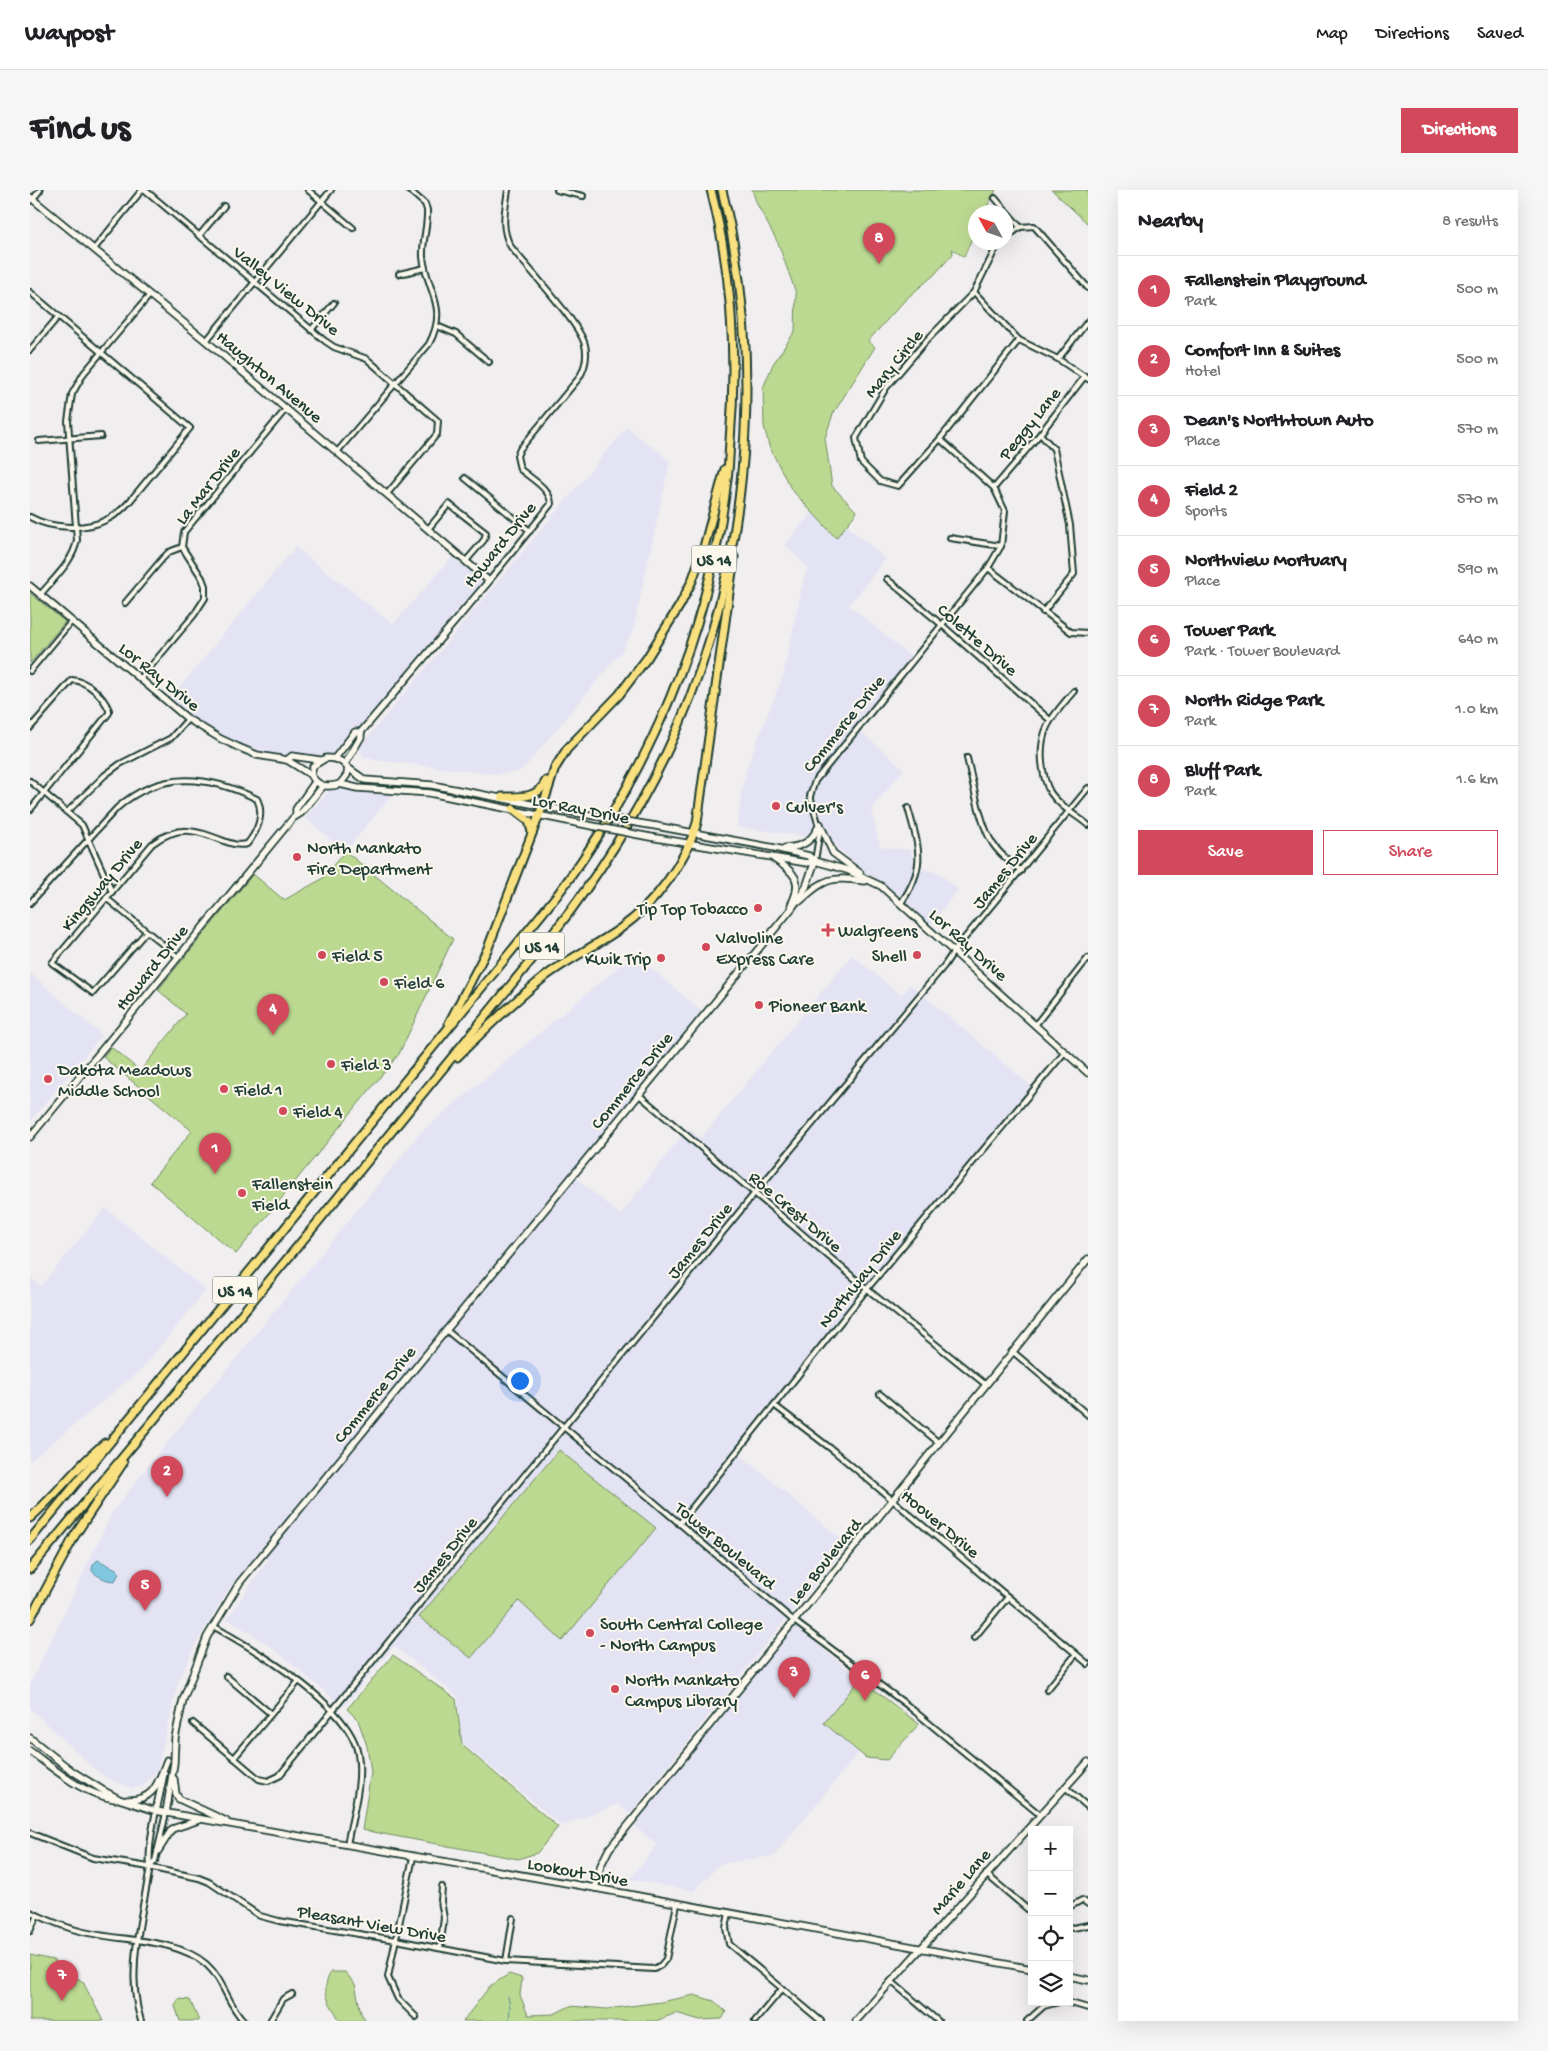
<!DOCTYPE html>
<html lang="en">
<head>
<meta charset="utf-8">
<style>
	:root { --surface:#fff; --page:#f6f6f6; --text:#202124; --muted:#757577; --line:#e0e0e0; --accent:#d1495b }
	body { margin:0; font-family:"Gochi Hand",sans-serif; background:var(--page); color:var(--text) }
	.controls { position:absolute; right:15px; bottom:15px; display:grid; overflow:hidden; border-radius:0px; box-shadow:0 5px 20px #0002 }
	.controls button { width:45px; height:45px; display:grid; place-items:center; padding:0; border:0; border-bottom:1px solid var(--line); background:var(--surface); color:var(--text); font:25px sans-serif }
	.compass { position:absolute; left:938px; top:15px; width:45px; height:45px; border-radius:50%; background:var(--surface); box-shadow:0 5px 20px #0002; rotate:310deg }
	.you { position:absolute; left:489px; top:1190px; width:18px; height:18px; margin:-12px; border:4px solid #fff; border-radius:50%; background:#1a73e8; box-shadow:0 0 0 8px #1a73e833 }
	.badge { display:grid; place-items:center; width:32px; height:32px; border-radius:50%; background:var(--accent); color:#fff; font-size:16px; font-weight:700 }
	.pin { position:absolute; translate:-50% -41px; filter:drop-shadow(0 1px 2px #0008) }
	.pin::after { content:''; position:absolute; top:26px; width:18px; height:15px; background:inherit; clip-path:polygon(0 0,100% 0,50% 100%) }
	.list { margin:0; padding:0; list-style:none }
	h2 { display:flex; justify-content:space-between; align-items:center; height:65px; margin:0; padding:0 20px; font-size:21px }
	h2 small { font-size:16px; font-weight:400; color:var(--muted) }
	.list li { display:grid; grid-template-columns:32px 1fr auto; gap:15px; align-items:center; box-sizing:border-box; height:70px; padding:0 20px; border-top:1px solid var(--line) }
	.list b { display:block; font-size:19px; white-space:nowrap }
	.list p { margin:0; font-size:16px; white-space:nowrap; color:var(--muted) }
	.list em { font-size:16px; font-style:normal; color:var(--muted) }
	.actions { display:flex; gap:10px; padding:15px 20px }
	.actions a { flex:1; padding:11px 0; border:1px solid var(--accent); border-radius:0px; text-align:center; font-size:18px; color:var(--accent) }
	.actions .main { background:var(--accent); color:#fff }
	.icon { flex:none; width:28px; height:28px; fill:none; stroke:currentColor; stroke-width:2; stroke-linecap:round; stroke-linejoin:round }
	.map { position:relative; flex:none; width:1058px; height:1831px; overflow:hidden; border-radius:0px }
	header { display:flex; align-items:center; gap:30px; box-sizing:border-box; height:70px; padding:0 25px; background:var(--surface); border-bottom:1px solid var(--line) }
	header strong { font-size:24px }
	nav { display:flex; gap:28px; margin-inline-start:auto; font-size:18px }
	.intro { display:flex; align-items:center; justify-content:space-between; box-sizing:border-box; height:120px; padding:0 30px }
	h1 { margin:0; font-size:35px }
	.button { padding:12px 22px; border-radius:0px; background:var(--accent); color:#fff; font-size:18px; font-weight:700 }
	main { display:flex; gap:30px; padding:0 30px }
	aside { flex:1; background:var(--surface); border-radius:0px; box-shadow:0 5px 20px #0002 }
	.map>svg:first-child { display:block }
	.built { fill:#e4e3f3 }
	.green { fill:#bcd991; stroke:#6e8b62 }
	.water { fill:#7fc8e0; stroke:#59909b }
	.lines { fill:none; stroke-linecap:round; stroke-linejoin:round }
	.stream { stroke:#59909b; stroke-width:1 }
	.street-casing { stroke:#1f3d34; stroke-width:8 }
	.secondary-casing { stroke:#1f3d34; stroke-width:9 }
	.highway-casing { stroke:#1f3d34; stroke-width:11 }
	.street { stroke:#fbf7ec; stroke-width:4 }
	.secondary { stroke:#fbf7ec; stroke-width:5.5 }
	.highway { stroke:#f9e181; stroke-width:7 }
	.secondary-bridge-casing { stroke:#1f3d34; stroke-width:9; stroke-linecap:butt }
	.secondary-bridge { stroke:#fbf7ec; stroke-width:5.5 }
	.poi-dot { fill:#d1495b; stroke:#fbf7ec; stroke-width:2 }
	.labels { text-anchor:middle; stroke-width:4; stroke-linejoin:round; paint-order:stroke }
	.shield { fill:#fbf7ec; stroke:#61756b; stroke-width:1 }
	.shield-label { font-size:16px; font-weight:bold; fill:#1f3d34 }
	.street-label { font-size:18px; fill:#1f3d34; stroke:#fbf7ec }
	.poi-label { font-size:18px; fill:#1f3d34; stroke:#fbf7ec; text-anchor:start }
</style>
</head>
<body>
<header>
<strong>Waypost</strong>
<nav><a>Map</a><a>Directions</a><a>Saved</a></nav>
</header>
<div class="intro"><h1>Find us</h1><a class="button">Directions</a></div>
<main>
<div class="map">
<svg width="1058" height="1831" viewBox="0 0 1058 1831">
	<rect width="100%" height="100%" fill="#f1eeef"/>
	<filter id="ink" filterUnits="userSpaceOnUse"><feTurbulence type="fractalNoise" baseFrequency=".02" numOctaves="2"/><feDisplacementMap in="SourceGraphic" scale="10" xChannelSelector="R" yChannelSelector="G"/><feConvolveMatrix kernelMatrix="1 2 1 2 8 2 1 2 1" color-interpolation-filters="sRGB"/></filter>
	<g filter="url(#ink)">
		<!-- built -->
		<g class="built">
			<polygon points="597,237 640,271 603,440 592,461 496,576 488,582 466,584 344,570 333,566 329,558"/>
			<polygon points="782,322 806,348 816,335 856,369 819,415 886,471 829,540 874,579 841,619 850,657 881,660 884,677 909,683 928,700 900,735 867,703 830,679 805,655 780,647 707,637 712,598 717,577 753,485 774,388 778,377 755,355"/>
			<polygon points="265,357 363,434 422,367 453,391 299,573 284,573 233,562 199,549 176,537 140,509"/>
			<polygon points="306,593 363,604 315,661 275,628"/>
			<polygon points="604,764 679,827 545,987 590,1025 658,938 671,948 822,765 871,805 880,794 1006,900 705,1260 818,1355 755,1430 600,1624 588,1614 532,1636 431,1552 428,1507 364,1456 313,1517 259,1471 231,1450 197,1429 238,1370 229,1361 198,1400 163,1459 148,1493 127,1580 113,1596 102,1598 78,1589 64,1579 0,1518 0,1495 82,1323 121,1272 391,942"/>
			<polygon points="0,783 72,845 0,932"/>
			<polygon points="75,1018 176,1100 112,1179 0,1271 0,1088 11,1096"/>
			<polygon points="765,1436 830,1489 794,1533 829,1562 744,1666 690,1674 664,1701 600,1689 627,1655 603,1635"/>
		</g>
		<!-- green -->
		<g class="green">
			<polygon points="722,0 966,0 954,22 946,22 945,41 934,67 922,59 923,64 904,85 876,109 838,151 845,157 803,224 795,248 802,296 827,322 806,348 761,299 739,256 734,236 733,198 743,174 765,141 766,103 748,53 727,14"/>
			<polygon points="1021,0 1058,0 1058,34 1023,1"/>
			<polygon points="0,403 35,432 0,473"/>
			<polygon points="315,661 423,749 369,864 206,1064 120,992 162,941 73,867 81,857 110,881 156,824 128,800 223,684 254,710 292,689"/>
			<polygon points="529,1260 626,1338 532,1451 489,1411 441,1468 389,1427"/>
			<polygon points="363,1465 426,1509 432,1555 528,1637 507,1663 488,1669 332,1640 341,1582 337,1556 328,1530 317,1519"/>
			<polygon points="830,1489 889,1534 857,1570 836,1568 794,1533"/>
			<polygon points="0,1765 23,1770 53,1792 73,1831 0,1831"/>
			<path d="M301,1782H315L325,1794L331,1823L336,1831H310C300,1812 289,1803 301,1782Z"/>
			<polygon points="479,1784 492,1788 490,1805 498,1825 524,1824 540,1816 577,1819 631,1812 664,1805 684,1811 696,1822 692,1829 670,1830 646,1823 626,1831 433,1831 460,1796"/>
			<polygon points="149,1809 160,1810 169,1831 150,1831 145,1816"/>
		</g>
		<!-- water -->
		<path class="water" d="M68,1370L86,1379L89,1383L85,1391C77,1391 68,1387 62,1381C62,1376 63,1373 68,1370Z"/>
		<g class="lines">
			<!-- stream -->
			<polyline class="stream" points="478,1806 480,1817 479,1831"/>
			<!-- street casing -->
			<g class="street-casing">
				<g id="street">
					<polyline points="115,0 295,151 304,157 337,169 408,231 407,244 357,304"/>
					<polyline points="278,0 323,38"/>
					<polyline points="527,0 553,6"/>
					<polyline points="965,8 990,37 1004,36 1058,98"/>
					<polyline points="3,9 10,0"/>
					<polyline points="169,46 194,16"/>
					<polyline points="976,48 990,37"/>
					<polyline points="969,52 944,102 896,151 856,198 826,248 831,272 850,291 868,296 910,249 989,150"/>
					<polyline points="64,59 112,0"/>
					<polyline points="369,84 395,78"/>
					<path d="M0,102L160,238L100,311C93,319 85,326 76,330C55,341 19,338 0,327"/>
					<polyline points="944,102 989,150 1028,169 1058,189"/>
					<polyline points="407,136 426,144 459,172"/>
					<polyline points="281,140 304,113"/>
					<polyline points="176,151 301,0"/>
					<polyline points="0,160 28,127"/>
					<polyline points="1028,169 1058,131"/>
					<polyline points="1010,244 1024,259 1040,335 1044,384 1013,422"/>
					<polyline points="9,251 71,246"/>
					<path d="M307,262L399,154C419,116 397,103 393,67C392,51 398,36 397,20L395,14L379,0"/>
					<polyline points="435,288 500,341"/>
					<polyline points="964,298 1010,244 1055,186"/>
					<polyline points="398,339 419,314 456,343 454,350 436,371"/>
					<polyline points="920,348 971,356"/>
					<polyline points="958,378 1041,442 1058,443"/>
					<polyline points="857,389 912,435 1020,530"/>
					<path d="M459,391L521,314C521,299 500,288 490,279L487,266L490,259L549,188C555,178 558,168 555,155C550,134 497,77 481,57C470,38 475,21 478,0"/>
					<path d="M10,405C24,388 43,372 47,350L38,231L42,204L54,183L119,106"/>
					<polyline points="95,413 133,368 139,362 152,357"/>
					<polyline points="0,481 41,432"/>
					<polyline points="110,489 164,425 175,408 175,396 172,388 152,357 154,342 256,219"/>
					<path d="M1044,501C1023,526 1009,538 1012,572C1013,583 1015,593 1020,602C1029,616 1046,625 1058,635"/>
					<path d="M0,538L42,490C58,491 73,506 79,520V523L0,620"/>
					<path d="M937,568C943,592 950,635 963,654C970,665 982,673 991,681"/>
					<polyline points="0,591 52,635 82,702"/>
					<polyline points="37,622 75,585 90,574 141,548 158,529"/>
					<polyline points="785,671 790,640 780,606 785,591 958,378 971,356 975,321 964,298 910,249"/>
					<polyline points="76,708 148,767"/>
					<path d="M0,713L87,618C130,580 178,585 227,609C235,625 227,642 217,654C208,656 202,654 194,651C165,640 149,634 122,654L22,773L63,803L116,742"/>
					<path d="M871,713C897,676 889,658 878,618"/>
					<polyline points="1006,834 1058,768"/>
					<polyline points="608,904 837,1099 955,1194"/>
					<polyline points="416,1140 622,1310 764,1431 877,1515 1009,1624"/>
					<polyline points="982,1161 1058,1225"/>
					<polyline points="850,1204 908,1252"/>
					<polyline points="744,1215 804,1261 1058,1474"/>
					<polyline points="649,1334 837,1099 1035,862"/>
					<path d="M183,1436C224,1459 320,1515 328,1564C333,1593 322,1626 317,1655"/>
					<polyline points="944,1448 978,1407"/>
					<polyline points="196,1486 241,1524"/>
					<polyline points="1017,1500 1046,1464"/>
					<polyline points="163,1533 229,1589 238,1591 249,1586 724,1004 914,776 924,761 1058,598"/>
					<polyline points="204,1568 268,1492"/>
					<polyline points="1035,1597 1058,1617"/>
					<polyline points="0,1643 63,1668 113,1676 169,1688 179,1692 230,1726 249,1731 366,1750 476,1771 624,1779 631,1775 636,1769 647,1714"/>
					<polyline points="383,1667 358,1787 368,1809 386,1827"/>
					<polyline points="120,1677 125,1671 136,1623"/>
					<polyline points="956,1684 1002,1723"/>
					<polyline points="1039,1717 1052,1710 1058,1714"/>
					<path d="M0,1722C16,1729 33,1737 50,1741C89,1752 145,1747 176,1774C194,1790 197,1814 214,1831"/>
					<polyline points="699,1723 696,1738 699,1754 791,1831"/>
					<polyline points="1039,1737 1043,1738 1058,1735"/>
					<polyline points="0,1741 7,1725"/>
					<polyline points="410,1758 414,1728 411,1711 412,1697"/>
					<polyline points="476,1771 483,1728"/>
					<polyline points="861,1791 908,1831"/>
					<polyline points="1037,1812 1058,1818"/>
					<path d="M111,1831C95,1782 112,1727 120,1677C118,1659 122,1639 126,1621"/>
					<polyline points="240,1831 253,1809 262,1804"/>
					<polyline points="725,1831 752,1799"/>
					<polyline points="997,1831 1014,1816 1029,1812"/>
				</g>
			</g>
			<!-- secondary casing -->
			<g class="secondary-casing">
				<g id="secondary">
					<polyline points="0,7 176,151 459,391 331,542 331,547 315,574"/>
					<polyline points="0,396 158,529 191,549 208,557 227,565 257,570 281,585"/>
					<path d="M296,568C306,568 312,570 318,578L317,585L310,594C297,598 288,597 281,585L283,576Z"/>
					<polyline points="305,568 325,542 331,542"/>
					<polyline points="257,570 262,566 290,570"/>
					<polyline points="318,578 335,590 402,595 553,624"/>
					<polyline points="310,594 327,598 400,603 547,633"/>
					<polyline points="266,625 266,619 285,592"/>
					<polyline points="790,634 803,663 830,683"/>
					<polyline points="626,636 745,658 779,666 785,671 817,680 851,696 1058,883"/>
					<polyline points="620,647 777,673 785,671"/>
					<path d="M755,658C774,657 782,651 790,634"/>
					<path d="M744,669C764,682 774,690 761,715"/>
					<path d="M770,711C796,687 800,687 835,691"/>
					<polyline points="0,947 263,628 271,623 293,596"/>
					<polyline points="0,1548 42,1581 74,1601 89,1609 126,1621 565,1698 1002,1779"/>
					<path d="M0,1561C27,1581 52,1604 85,1609"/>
					<polyline points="144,1589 146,1604 149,1609 196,1631"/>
					<path d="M97,1610C125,1611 128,1592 137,1570"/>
					<polyline points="126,1621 134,1583"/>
					<polyline points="136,1623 144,1573 145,1548 153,1510 177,1447 210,1392 762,718 776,697 785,671"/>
					<polyline points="128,1661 142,1639 169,1630"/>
					<polyline points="565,1698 571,1675 579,1659 1058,1069"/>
					<polyline points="1039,1786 1058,1790"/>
					<polyline points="826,1831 1058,1572"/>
				</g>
			</g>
			<!-- highway casing -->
			<g class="highway-casing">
				<g id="highway">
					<path d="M472,607C490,607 508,609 516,591"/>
					<polyline points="483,619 499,631 502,642"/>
					<polyline points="419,833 458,758 513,615 525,578 537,559 589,505 617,468 650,415 662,391 674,357 695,279"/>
					<path d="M427,867C456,838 485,810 517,785C540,768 567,755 591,738C625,714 655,673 667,633L704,367"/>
					<path d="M0,1328C27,1304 48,1275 75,1253"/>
					<path d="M0,1350L528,704C619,582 680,441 697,289C699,277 699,264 700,251C707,167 702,82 681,0"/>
					<path d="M0,1379L287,1033L525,741C567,687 604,629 634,568C717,396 738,184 692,0"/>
					<polyline points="0,1429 45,1345 93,1273"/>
				</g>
			</g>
			<!-- street -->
			<use href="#street" class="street"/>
			<!-- secondary -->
			<use href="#secondary" class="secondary"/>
			<!-- highway -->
			<use href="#highway" class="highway"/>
			<!-- secondary-bridge casing -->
			<g class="secondary-bridge-casing">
				<g id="secondary-bridge">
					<polyline points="553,624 626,636"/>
					<polyline points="547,633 620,647"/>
				</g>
			</g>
			<!-- secondary-bridge -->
			<use href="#secondary-bridge" class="secondary-bridge"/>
		</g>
	</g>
	<!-- markers -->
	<g class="poi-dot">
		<circle cx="746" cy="616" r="5"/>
		<circle cx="267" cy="667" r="5"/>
		<circle cx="728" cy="718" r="5"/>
		<path d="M795.5 732.5h5v5h5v5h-5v5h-5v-5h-5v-5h5z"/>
		<circle cx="676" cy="757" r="5"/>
		<circle cx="292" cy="765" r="5"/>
		<circle cx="887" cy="765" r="5"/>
		<circle cx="631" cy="768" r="5"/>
		<circle cx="354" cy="792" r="5"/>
		<circle cx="729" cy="815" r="5"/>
		<circle cx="301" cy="874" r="5"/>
		<circle cx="18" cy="889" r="5"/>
		<circle cx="194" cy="899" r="5"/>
		<circle cx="253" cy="921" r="5"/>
		<circle cx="212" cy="1003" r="5"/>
		<circle cx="560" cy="1443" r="5"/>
		<circle cx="585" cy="1499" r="5"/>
	</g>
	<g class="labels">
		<!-- shield labels -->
		<g class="shield">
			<rect x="661.5" y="355.5" width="45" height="27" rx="4"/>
			<rect x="489.5" y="742.5" width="45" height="27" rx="4"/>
			<rect x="182.5" y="1086.5" width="45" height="27" rx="4"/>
		</g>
		<g class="shield-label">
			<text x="684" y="375">US 14</text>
			<text x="512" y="762">US 14</text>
			<text x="205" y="1106">US 14</text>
		</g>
		<!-- street labels -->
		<g class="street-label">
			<text transform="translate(257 100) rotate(39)" y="6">Valley View Drive</text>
			<text transform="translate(863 173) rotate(-51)" y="6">Mary Circle</text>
			<text transform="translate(240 186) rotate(40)" y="6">Haughton Avenue</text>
			<text transform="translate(999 233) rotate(-51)" y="6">Peggy Lane</text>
			<text transform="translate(177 295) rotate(-52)" y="6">La Mar Drive</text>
			<text transform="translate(469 354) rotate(-51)" y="6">Howard Drive</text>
			<text transform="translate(948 449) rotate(41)" y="6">Colette Drive</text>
			<text transform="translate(130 486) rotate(39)" y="6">Lor Ray Drive</text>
			<text transform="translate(813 533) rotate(-51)" y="6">Commerce Drive</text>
			<text transform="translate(551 618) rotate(11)" y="6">Lor Ray Drive</text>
			<text transform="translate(974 680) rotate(-51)" y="6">James Drive</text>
			<text transform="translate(71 694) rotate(-50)" y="6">Kingsway Drive</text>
			<text transform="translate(939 754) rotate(42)" y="6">Lor Ray Drive</text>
			<text transform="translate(121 777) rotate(-51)" y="6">Howard Drive</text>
			<text transform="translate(601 890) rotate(-51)" y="6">Commerce Drive</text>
			<text transform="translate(766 1021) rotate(40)" y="6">Roe Crest Drive</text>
			<text transform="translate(669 1050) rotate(-51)" y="6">James Drive</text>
			<text transform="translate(829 1088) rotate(-51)" y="6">Northway Drive</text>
			<text transform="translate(344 1204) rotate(-51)" y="6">Commerce Drive</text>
			<text transform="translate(911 1333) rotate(40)" y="6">Hoover Drive</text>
			<text transform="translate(696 1355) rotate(40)" y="6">Tower Boulevard</text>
			<text transform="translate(414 1364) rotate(-51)" y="6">James Drive</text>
			<text transform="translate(794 1371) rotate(-51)" y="6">Lee Boulevard</text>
			<text transform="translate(548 1681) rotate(10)" y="6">Lookout Drive</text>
			<text transform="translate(930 1691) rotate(-49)" y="6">Marie Lane</text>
			<text transform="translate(342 1733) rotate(10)" y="6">Pleasant View Drive</text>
		</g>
		<!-- poi labels -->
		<g class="poi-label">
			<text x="756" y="622">Culver's</text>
			<text x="277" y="663">North Mankato<tspan x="277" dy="21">Fire Department</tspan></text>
			<text x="718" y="724" text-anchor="end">Tip Top Tobacco</text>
			<text x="808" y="746">Walgreens</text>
			<text x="686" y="753">Valvoline<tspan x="686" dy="21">Express Care</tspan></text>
			<text x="302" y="771">Field 5</text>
			<text x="877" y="771" text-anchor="end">Shell</text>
			<text x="621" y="774" text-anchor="end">Kwik Trip</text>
			<text x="364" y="798">Field 6</text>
			<text x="739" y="821">Pioneer Bank</text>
			<text x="311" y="880">Field 3</text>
			<text x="28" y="885">Dakota Meadows<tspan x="28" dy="21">Middle School</tspan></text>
			<text x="204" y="905">Field 1</text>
			<text x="263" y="927">Field 4</text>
			<text x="222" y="999">Fallenstein<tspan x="222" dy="21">Field</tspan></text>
			<text x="570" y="1439">South Central College<tspan x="570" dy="21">- North Campus</tspan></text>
			<text x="595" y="1495">North Mankato<tspan x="595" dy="21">Campus Library</tspan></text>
		</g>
	</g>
</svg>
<div class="controls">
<button>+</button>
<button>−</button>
<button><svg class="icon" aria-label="locate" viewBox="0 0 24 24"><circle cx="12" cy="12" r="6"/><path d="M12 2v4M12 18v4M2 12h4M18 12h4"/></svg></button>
<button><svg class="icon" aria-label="layers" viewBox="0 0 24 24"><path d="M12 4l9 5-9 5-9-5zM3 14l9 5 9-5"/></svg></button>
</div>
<svg class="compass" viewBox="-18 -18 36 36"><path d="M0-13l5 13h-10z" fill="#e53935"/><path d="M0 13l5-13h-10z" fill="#757577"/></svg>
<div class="you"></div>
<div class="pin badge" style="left:185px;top:984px">1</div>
<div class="pin badge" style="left:137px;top:1307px">2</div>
<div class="pin badge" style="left:764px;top:1508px">3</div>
<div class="pin badge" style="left:243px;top:845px">4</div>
<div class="pin badge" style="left:115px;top:1421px">5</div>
<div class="pin badge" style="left:835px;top:1511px">6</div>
<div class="pin badge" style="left:32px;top:1811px">7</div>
<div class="pin badge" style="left:849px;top:74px">8</div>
</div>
<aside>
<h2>Nearby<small>8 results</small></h2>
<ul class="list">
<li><span class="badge">1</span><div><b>Fallenstein Playground</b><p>Park</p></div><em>500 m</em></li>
<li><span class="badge">2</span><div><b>Comfort Inn &amp; Suites</b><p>Hotel</p></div><em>500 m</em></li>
<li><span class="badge">3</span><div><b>Dean's Northtown Auto</b><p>Place</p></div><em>570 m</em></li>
<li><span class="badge">4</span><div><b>Field 2</b><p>Sports</p></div><em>570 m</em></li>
<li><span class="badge">5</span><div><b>Northview Mortuary</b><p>Place</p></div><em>590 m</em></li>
<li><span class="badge">6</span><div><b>Tower Park</b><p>Park · Tower Boulevard</p></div><em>640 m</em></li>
<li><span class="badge">7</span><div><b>North Ridge Park</b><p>Park</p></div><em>1.0 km</em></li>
<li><span class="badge">8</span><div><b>Bluff Park</b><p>Park</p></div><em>1.6 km</em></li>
</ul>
<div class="actions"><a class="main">Save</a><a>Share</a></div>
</aside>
</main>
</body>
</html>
